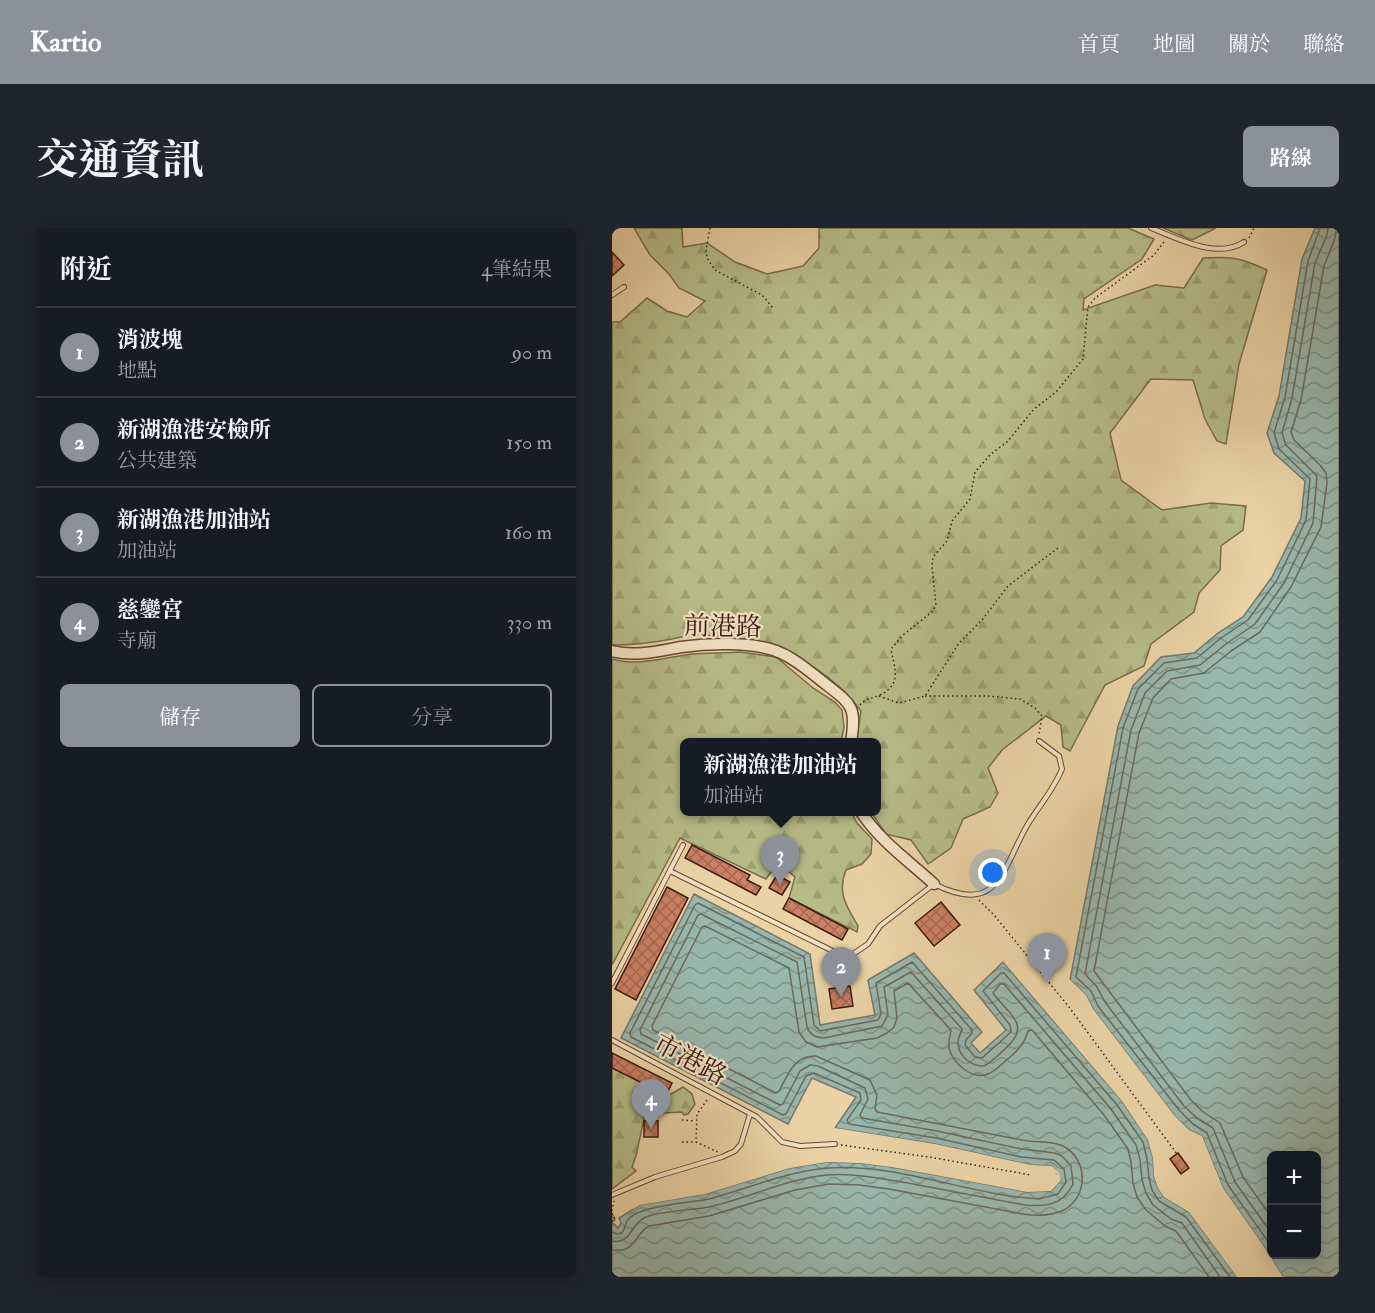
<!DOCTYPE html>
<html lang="zh-TW">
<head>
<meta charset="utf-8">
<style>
	:root { --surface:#171b24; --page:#20242c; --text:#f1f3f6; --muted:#9ea1a6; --line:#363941; --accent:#8c9099 }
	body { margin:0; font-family:"IM FELL Double Pica","Noto Serif TC",serif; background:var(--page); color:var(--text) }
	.controls { position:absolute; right:18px; bottom:18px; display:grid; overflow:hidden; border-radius:9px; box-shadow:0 3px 15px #0003 }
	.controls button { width:54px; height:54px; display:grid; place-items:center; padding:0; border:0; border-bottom:2px solid var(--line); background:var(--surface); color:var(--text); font:30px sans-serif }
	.you { position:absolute; left:381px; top:645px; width:21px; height:21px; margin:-15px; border:4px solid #fff; border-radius:50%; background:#1a73e8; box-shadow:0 0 0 9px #1a73e833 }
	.badge { display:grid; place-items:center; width:39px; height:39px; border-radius:50%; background:var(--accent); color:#fff; font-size:20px; font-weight:700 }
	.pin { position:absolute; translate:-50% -50px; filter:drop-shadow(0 2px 3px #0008) }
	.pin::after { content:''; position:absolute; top:32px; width:21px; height:18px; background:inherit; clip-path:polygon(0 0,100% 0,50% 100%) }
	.popup { position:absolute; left:68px; top:510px; width:201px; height:78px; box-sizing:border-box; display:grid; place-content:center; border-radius:9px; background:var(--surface); filter:drop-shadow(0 2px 4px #0005); font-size:20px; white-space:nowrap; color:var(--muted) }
	.popup b { font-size:22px; color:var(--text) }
	.popup::after { content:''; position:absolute; left:50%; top:100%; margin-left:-12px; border:12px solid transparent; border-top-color:var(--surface) }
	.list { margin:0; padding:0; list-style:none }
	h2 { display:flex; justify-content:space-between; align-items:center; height:78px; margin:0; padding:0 24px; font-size:26px }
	h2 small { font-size:20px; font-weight:400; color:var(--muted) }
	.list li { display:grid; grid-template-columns:39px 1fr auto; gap:18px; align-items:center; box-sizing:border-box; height:90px; padding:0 24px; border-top:2px solid var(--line) }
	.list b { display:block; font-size:22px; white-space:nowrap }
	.list p { margin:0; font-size:20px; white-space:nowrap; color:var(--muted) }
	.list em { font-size:20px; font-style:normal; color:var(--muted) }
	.actions { display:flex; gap:12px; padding:18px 24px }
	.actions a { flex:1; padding:14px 0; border:2px solid var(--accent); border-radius:9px; text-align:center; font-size:21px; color:var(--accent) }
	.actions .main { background:var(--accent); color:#fff }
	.map { position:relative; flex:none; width:727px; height:1049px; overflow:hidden; border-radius:9px }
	header { display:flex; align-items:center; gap:36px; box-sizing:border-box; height:84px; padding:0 30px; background:var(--accent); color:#fff }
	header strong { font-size:28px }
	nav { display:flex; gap:33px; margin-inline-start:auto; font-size:21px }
	.intro { display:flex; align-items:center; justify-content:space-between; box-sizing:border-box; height:144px; padding:0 36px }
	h1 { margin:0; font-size:42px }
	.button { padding:15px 27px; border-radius:9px; background:var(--accent); color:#fff; font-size:21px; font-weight:700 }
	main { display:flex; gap:36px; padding:0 36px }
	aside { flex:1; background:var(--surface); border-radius:9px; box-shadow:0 3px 15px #0003 }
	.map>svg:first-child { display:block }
	.forest { fill:url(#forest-firs); stroke:#786c4b; stroke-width:1.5 }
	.water { fill:url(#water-waves); stroke:#73796e; stroke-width:1.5; fill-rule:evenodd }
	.pier { fill:#ebd3a5 }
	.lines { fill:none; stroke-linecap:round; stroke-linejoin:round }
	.shore { stroke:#6a695e; stroke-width:1.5 }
	.building { fill:url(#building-cross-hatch); stroke:#3b1b0f; stroke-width:1.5 }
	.service-casing { stroke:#674934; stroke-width:6 }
	.tertiary-casing { stroke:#674934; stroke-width:13 }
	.path { stroke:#3b1b0f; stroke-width:1.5; stroke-dasharray:1.5 3; stroke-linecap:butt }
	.service { stroke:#f2e2c4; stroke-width:4 }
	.tertiary { stroke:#f2e2c4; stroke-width:10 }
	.labels { text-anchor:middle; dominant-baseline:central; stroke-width:4.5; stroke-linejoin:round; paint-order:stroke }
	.street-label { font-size:26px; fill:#3b1b0f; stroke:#f2e2c4 }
</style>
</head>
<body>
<header>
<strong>Kartio</strong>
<nav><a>首頁</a><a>地圖</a><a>關於</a><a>聯絡</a></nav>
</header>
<div class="intro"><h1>交通資訊</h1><a class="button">路線</a></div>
<main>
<aside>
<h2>附近<small>4筆結果</small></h2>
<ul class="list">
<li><span class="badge">1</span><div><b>消波塊</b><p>地點</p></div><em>90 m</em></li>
<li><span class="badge">2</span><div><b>新湖漁港安檢所</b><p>公共建築</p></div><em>150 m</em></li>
<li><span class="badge">3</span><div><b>新湖漁港加油站</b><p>加油站</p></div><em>160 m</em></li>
<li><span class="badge">4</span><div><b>慈鑾宮</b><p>寺廟</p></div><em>330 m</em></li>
</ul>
<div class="actions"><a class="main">儲存</a><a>分享</a></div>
</aside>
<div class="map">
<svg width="727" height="1049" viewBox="0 0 727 1049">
	<defs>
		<pattern id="forest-firs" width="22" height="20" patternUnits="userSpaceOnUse" patternTransform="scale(1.5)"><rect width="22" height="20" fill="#b6bc87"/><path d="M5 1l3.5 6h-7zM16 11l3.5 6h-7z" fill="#9da173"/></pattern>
		<pattern id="water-waves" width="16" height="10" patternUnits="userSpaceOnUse" patternTransform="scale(1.5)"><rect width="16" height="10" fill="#99b7ad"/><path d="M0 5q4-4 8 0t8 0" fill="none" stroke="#7e948b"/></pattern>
		<pattern id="building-cross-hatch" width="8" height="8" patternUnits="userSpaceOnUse" patternTransform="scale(1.5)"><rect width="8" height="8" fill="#cc8064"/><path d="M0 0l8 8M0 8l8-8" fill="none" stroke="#a76851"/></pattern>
	</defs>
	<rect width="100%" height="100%" fill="#ebd3a5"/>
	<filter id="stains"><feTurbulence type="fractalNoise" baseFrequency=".00333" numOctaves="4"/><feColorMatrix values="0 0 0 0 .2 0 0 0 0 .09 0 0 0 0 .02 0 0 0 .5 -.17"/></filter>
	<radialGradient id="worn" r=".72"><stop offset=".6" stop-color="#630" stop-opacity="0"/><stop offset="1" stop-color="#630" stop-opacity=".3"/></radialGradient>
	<!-- forest -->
	<g class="forest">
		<path d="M22 0H70L71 19 95 15 123 34 155 46 191 38 207 20V0H516L542 11 530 31 472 71 471 82 543 57 572 60 591 30C619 28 629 30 655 42L627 136 614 216 605 213 593 191 581 152 539 151 498 205 509 252 550 282 599 275 634 278 631 302 609 318 608 342 587 365 582 384 539 416 532 438 493 457 458 523 451 519 449 497 434 488 390 522 376 540 386 565 378 579 351 591 339 620 316 636 299 612 274 606 259 584H264V514H244L249 483C210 431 146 406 83 407 75 407 67 410 60 411 40 415 20 417 0 417V94H8L35 70 55 83 75 89 93 73 67 60 57 46 38 27Z"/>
		<path d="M551 0H604L580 12Z"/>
		<path d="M128 424 164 429 201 460 223 474 230 482 232 499 229 514H72V584H239L245 595 260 611 259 626 250 636 234 642C225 664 234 678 246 698L245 704 177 670 183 649 166 634 154 651 68 610 0 737V431C25 439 55 429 80 426 96 425 112 425 128 424Z"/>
		<path d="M0 840 56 868 71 859 80 866 83 876 76 886 72 887 70 884 33 886 24 928 20 939 24 943 0 961Z"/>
	</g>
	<!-- water -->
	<g class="water">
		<path d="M703 0H727V1049H671L655 1023 611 960 590 908 577 902 562 887 481 781 474 767 458 752 506 498 521 458 549 429 582 425 606 405 631 389 660 349 689 290 693 253 662 225 655 205 667 168 690 31ZM660 928H704V1026H660Z"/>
		<path d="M82 666 198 726 208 797 263 787 256 752 302 725 370 804 359 815 368 825 394 802 362 762 391 734 510 873 536 912 541 930 542 948 546 960 552 969 577 984 625 1049H0V985L3 992 0 994 6 1000 9 995 7 990 28 977 93 966 178 940 215 934 248 935 280 939 415 964 439 963 449 952 440 938 419 937 323 916 223 900 244 869 200 850 176 896 9 810Z"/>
	</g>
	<!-- pier -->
	<g class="pier">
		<path d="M390 732H393L414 755 512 871 539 911 544 929 545 948 549 958 554 967 579 982 590 994 628 1049H625L577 984 552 969 546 960 542 948 541 930 536 912 510 873Z"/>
		<path d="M455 749 474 767 481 781 562 887 577 902 590 908 611 960 655 1023 671 1049H667L608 962 587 910 575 904 560 888 479 783 471 769 455 754Z"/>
		<path d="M223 900 323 916 419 937 440 938 447 945 449 952 439 963 415 964 280 939 248 935 215 934 178 940 93 966 28 977 21 981 20 978 28 974 92 963 177 938 215 931 248 932 281 936 416 961 438 960 445 952V946L439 941 407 938 322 919 221 902Z"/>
	</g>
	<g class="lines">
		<!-- shore -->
		<g class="shore">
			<path d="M660 990 631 949 608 895 590 883 579 872 482 743 527 505 541 470 559 451 592 445 619 423 648 404 679 359 709 299 715 255 714 245 708 237 682 212 679 204 689 172 712 38 723 10 725 0"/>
			<path d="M0 1004 5 1006 10 1005C13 1001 13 997 15 993 24 977 80 975 97 971 135 961 176 943 216 940 287 935 356 967 427 971L446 966 454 954 452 941 442 932 409 929 324 910 237 896 235 892 249 872 248 865 202 845 194 848 174 886 171 887 19 809 18 805 83 677 86 675 192 729 202 797 208 803 266 792 269 786 264 755 300 734 360 802V805L354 812 353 817 363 829 370 830 399 804 398 797 371 763 389 745H392L505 877 531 914 535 931 537 950 540 962 547 973 574 989 618 1049"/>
			<path d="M660 1006 623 954 601 900 585 890 572 878 493 774 485 759 473 746 519 502 533 465 555 443 588 437 614 416 643 396 672 355 701 295 705 248 674 217 670 205 680 170 703 35 715 7 716 0"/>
			<path d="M0 1013C20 1017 18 995 34 989 53 982 76 983 97 979 136 970 175 951 215 947 243 945 273 951 301 956 338 963 375 970 413 977 434 979 451 977 461 956L459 938 450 928 443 925 410 921 325 903 250 890 248 887 256 871 253 860 206 838 198 837 188 843 171 876 168 877 29 806 28 802 86 687 89 686 185 734 195 799C198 807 204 810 212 810L270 798 276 787 272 759 299 744 350 801C349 806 345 811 346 816 347 829 361 839 372 838 381 833 388 826 395 819 420 796 395 785 381 765L388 756H392L499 881 524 917 528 932 530 952 534 965 541 977 559 991 570 995 608 1049"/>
			<path d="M660 1019 616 957 595 905 581 896 567 882 486 778 479 763 464 749 511 500 526 461 552 435 585 430 609 410 636 392 665 352 694 292 698 251 667 221 662 205 673 169 696 33 708 0"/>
			<path d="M0 1022C25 1025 21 1007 37 998L97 988 183 962 217 956 247 957 277 961 411 986C424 988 439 988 452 982 477 968 476 931 451 918 439 912 423 915 410 912 361 903 313 893 265 884L263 881 265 867 258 852 204 828C182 827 176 847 167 863L164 865 41 802 40 798 90 699 93 698 177 740 187 804 194 814 205 819 265 810 275 805 282 799 285 790 282 763 296 755 339 802C338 808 336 814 337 820 341 836 360 852 376 846 384 843 391 835 398 829 407 821 413 815 416 803L420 802 492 887 516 921 519 934 521 955 525 969 534 982 553 998 564 1003 597 1049"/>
		</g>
	</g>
	<!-- building -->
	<g class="building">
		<path d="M0 24 12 37 0 48Z"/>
		<path d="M80 617 138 647 135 652 149 659 144 667 73 630Z"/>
		<path d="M165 647 178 654 170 667 157 660Z"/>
		<path d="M55 659 76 670 24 772 3 761Z"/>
		<path d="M177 670 236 701 230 712 171 681Z"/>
		<path d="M329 674 348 697 322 718 303 695Z"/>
		<path d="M238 758 241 778 220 781 217 761Z"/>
		<path d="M0 825 60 855 54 867 0 840Z"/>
		<rect x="32" y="893" width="14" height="16"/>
		<path d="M566 925 577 940 569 946 558 931Z"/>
	</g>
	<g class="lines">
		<!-- service casing -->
		<g class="service-casing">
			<g id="service">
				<path d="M539 0C565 10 605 32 632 14"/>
				<path d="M0 67 12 59"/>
				<path d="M58 643 231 728H238L256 716 268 698 322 656C388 689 390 640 416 596 427 578 442 561 450 541L447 528 427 513"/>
				<path d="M0 755 71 617"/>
				<path d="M0 812 145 889 170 914 188 918 223 916"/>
				<path d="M0 967 43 949 110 929 123 923 129 916 138 886"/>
			</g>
		</g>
		<!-- tertiary casing -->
		<g class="tertiary-casing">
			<g id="tertiary">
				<path d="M0 423C23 429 46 423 69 419 96 415 143 413 169 425 185 432 198 444 211 454 239 476 245 477 239 514"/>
				<path d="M249 584C268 613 297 633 322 656"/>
			</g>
		</g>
		<!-- path -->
		<g class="path">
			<path d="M98 0 94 22 95 30 103 42 150 67 161 80"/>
			<path d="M637 10 642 0"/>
			<path d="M267 468 287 475 313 468 347 415 370 392 396 358 446 320"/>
			<path d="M313 468H376L408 471 423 480 430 488 427 506"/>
			<path d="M248 477C255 469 260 471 268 467 291 456 282 439 279 421L291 407 321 383 324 377 320 338 321 329 335 313 340 293 358 271 363 244 378 227 396 213 422 181 444 164 471 131 476 79 483 70 542 27 552 14"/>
			<path d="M367 672 382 687 457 779 565 926"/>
			<path d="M95 872 85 886 84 914 106 924"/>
			<path d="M70 892 83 893"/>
			<path d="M70 914H83"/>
			<path d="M229 917 317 929 419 947"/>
			<path d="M0 983 2 973"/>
			<path d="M0 985 3 991 0 993"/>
		</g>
		<!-- service -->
		<use href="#service" class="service"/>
		<!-- tertiary -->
		<use href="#tertiary" class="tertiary"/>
	</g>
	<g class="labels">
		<!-- street labels -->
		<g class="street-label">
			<text transform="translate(111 399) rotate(1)">前港路</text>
			<text transform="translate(78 832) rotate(28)">市港路</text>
		</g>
	</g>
	<rect width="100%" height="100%" filter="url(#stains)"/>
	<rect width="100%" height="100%" fill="url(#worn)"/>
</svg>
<div class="controls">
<button>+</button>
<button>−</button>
</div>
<div class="you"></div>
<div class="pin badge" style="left:435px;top:755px">1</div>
<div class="pin badge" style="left:229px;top:769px">2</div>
<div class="pin badge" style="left:168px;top:657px">3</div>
<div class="popup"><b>新湖漁港加油站</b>加油站</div>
<div class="pin badge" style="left:39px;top:901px">4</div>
</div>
</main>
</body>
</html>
